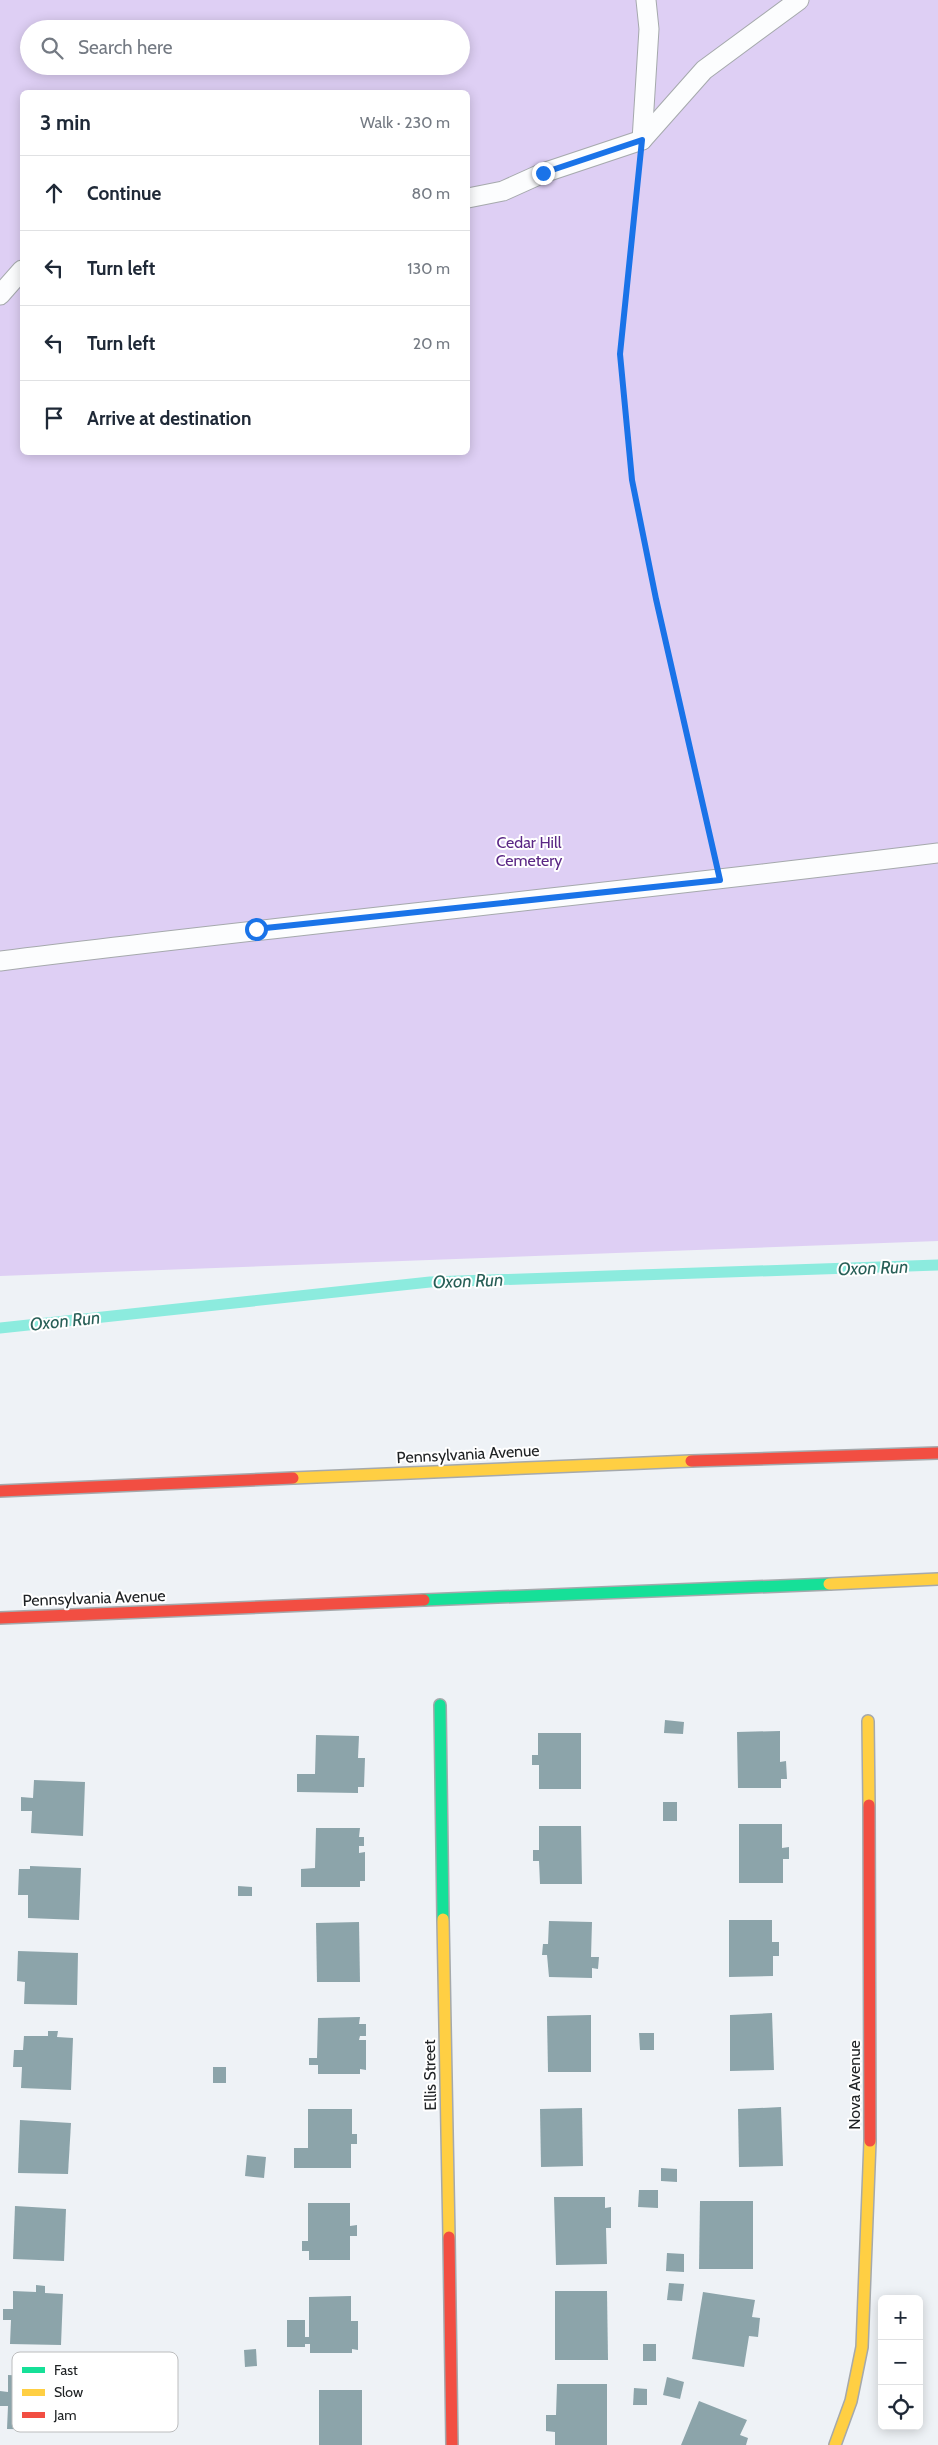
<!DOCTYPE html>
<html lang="en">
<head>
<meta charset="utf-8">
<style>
	:root { --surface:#fff; --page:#f6f6f7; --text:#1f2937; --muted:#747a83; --line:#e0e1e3 }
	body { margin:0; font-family:Cabin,sans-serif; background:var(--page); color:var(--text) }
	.controls { position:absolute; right:15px; bottom:15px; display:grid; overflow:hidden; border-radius:8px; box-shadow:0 2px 12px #0003 }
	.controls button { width:45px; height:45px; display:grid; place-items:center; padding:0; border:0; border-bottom:1px solid var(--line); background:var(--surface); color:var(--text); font:25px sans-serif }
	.stop { position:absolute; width:15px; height:15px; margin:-11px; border:4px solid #1a73e8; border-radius:50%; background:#fff }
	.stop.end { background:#1a73e8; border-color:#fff; box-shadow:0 1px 5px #0008 }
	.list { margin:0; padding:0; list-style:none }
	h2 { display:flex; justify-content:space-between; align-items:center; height:65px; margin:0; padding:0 20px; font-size:21px }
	h2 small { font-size:16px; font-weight:400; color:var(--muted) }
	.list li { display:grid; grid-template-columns:32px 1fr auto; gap:15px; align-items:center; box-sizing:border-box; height:75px; padding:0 20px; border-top:1px solid var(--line) }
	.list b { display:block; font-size:19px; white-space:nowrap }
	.list em { font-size:16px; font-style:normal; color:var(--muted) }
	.icon { flex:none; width:28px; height:28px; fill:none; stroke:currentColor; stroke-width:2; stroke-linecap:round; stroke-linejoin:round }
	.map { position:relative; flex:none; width:938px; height:2445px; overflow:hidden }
	.search { position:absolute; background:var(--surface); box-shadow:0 2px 12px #0003; left:20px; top:20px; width:450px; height:55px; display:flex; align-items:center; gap:12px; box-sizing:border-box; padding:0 18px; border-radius:28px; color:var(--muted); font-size:19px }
	.panel { position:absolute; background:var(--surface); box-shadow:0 2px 12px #0003; left:20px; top:90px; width:450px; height:365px; border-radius:8px }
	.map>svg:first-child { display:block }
	.green { fill:#decff4; fill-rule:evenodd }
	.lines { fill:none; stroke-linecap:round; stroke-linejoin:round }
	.stream { stroke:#8cebde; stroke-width:11 }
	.building { fill:#8ca4aa }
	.lane-casing { stroke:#a5a9ac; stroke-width:21 }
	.fast-casing { stroke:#a5a9ac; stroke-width:14 }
	.slow-casing { stroke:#a5a9ac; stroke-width:14 }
	.jam-casing { stroke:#a5a9ac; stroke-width:14 }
	.path { stroke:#d3d4d6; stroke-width:3; stroke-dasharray:1 4; stroke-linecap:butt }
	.lane { stroke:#fcfdfe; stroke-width:19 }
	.fast { stroke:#16e098; stroke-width:11 }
	.slow { stroke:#ffcf43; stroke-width:11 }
	.jam { stroke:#f24e42; stroke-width:11 }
	.route { stroke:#1a73e8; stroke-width:6 }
	.labels { text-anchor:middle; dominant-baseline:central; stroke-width:4; stroke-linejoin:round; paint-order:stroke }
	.park-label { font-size:16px; fill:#5a2785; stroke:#fff }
	.street-label { font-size:16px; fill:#202325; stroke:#fff }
	.water-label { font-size:18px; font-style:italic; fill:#285f57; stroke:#fff }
	.key { fill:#fff; stroke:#bcbdbe; stroke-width:1 }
	.key-label { font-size:14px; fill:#202325 }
</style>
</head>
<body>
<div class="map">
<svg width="938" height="2445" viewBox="0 0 938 2445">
	<rect width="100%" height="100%" fill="#eef2f6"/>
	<!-- green -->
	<path class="green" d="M0 0H938V1241L0 1276ZM29 29H461V66H29ZM22 92H468V452H22Z"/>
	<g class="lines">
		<!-- stream -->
		<path class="stream" d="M0 1328 430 1282 938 1265"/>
	</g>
	<!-- building -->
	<g class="building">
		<path d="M665 1720 684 1722 683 1734 664 1733Z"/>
		<path d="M780 1731V1762L786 1761 787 1779H781V1788H738L737 1732Z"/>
		<path d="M538 1733H581V1789H539V1765H532V1755H538Z"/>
		<path d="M316 1735 359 1736 358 1758H365L364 1787H358V1793L297 1792V1774H315Z"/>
		<path d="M34 1780 85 1782 83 1836 31 1833 32 1811H21V1797L33 1798Z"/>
		<rect x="663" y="1802" width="14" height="19"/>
		<path d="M739 1824H782V1848L789 1847V1859H783V1883H739Z"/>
		<path d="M539 1826H581L582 1884H540L539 1861H533V1850H539Z"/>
		<path d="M316 1828H360L359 1837H364V1846H359V1853L365 1852V1881H360V1887H301V1869L315 1868Z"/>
		<path d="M30 1866 81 1868 79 1920 28 1918V1895H18L19 1869H30Z"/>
		<path d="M238 1886 252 1887V1896H238Z"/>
		<path d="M729 1920H772V1942H779V1956H773V1976L729 1977Z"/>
		<path d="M549 1921 592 1922 591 1957H599L598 1969 592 1968V1978L549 1977 547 1955H542L543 1944H548Z"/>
		<path d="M359 1922 360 1982H317L316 1923Z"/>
		<path d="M18 1951 78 1953 77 2005 24 2004 25 1982 17 1981Z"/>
		<path d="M772 2013 774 2070 730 2071V2015Z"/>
		<path d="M591 2015V2072H548L547 2016Z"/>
		<path d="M360 2017 359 2024H366V2036H360L359 2040H366V2070L360 2069V2074H318V2065H309V2058H317L318 2018Z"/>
		<path d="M48 2031H58L57 2037 73 2038 71 2090 21 2088 22 2067H13L14 2050H23L24 2036H48Z"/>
		<path d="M639 2033H654V2050H640Z"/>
		<rect x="213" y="2067" width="13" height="16"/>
		<path d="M781 2107 783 2166 739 2167 738 2109Z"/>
		<path d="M582 2108 583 2166 541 2167 540 2109Z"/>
		<path d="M308 2109H352V2134H357V2144H351V2168H294V2148H308Z"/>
		<path d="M20 2120 71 2123 68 2174 18 2173Z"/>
		<path d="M247 2155 266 2157 264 2178 245 2176Z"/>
		<path d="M661 2168 677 2169V2182L661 2181Z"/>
		<path d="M639 2190H658V2208L638 2207Z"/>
		<path d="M554 2197H605V2208L611 2207V2228H606L607 2264 556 2265Z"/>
		<path d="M700 2201H753V2269H699Z"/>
		<path d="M308 2203H350V2226L357 2225V2236H350V2260H309V2251H302V2241H308Z"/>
		<path d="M15 2206 66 2209 64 2261 13 2259Z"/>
		<path d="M667 2253 684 2254V2272L666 2271Z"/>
		<path d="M669 2283 684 2284 682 2301 667 2300Z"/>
		<path d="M36 2285 45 2286V2293L63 2294 61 2345 10 2344 11 2320H3V2309H13V2291L36 2292Z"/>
		<path d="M555 2291H607L608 2360H555Z"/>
		<path d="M703 2292 755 2300 752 2317 760 2318 758 2337 749 2336 744 2367 692 2359Z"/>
		<path d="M351 2296V2321H358V2350L352 2349V2353H310V2344H305V2347H287V2320H305V2337H309V2297Z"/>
		<rect x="643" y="2344" width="13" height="17"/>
		<path d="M256 2349 257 2366 245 2367 244 2350Z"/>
		<path d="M8 2375 59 2377 57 2430 7 2429 8 2406H0V2391L8 2392Z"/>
		<path d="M667 2377 684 2382 680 2399 663 2395Z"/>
		<path d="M557 2384H607V2445H555V2432L546 2431V2415H556Z"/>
		<path d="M634 2388 647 2389V2405H633Z"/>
		<rect x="319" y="2390" width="43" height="55"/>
		<path d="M699 2401 747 2420 740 2435 748 2438 746 2445H681Z"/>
	</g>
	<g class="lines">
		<!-- lane casing -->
		<g class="lane-casing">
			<g id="lane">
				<path d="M642 140 649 29 646 0"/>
				<path d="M468 198 503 191 543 173 642 140 704 70 799 0"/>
				<path d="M0 295 22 270"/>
				<path d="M0 961C312 922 626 892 938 853"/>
			</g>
		</g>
		<!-- fast casing -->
		<g class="fast-casing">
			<g id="fast">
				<path d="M424 1600 829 1584"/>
				<path d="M440 1705 443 1919"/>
			</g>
		</g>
		<!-- slow casing -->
		<g class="slow-casing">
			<g id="slow">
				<path d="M293 1478 691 1461"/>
				<path d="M829 1584 938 1579"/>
				<path d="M868 1721 869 1805"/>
				<path d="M443 1919 449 2237"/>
				<path d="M835 2445 851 2401 862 2347 870 2141"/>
			</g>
		</g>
		<!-- jam casing -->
		<g class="jam-casing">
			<g id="jam">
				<path d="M691 1461 938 1453"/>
				<path d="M0 1491 293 1478"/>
				<path d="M0 1618 424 1600"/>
				<path d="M869 1805 870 2141"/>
				<path d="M449 2237 452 2445"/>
			</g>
		</g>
		<!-- path -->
		<path class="path" d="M639 172 620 354 632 480 656 599 713 850"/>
		<!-- lane -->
		<use href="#lane" class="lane"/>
		<!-- fast -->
		<use href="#fast" class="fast"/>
		<!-- slow -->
		<use href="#slow" class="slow"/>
		<!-- jam -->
		<use href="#jam" class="jam"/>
	</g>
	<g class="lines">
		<!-- route -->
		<path class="route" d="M256 929 720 880 656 599 632 480 620 354 642 140 543 173"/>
	</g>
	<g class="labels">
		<!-- park labels -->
		<g class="park-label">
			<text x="529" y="842">Cedar Hill<tspan x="529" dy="18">Cemetery</tspan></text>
		</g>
		<!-- street labels -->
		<g class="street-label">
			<text transform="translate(468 1454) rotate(-3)">Pennsylvania Avenue</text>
			<text transform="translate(94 1598) rotate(-2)">Pennsylvania Avenue</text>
			<text transform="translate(430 2075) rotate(-91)">Ellis Street</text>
			<text transform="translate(854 2085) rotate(-90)">Nova Avenue</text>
		</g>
		<!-- water labels -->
		<g class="water-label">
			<text transform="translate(873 1268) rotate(-2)">Oxon Run</text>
			<text transform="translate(468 1281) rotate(-2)">Oxon Run</text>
			<text transform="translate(65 1321) rotate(-6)">Oxon Run</text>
		</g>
	</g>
	<!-- legend -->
	<rect x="12" y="2352" width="166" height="80" rx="8" class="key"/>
	<rect x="22" y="2367" width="23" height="6" fill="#16e098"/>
	<rect x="22" y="2389" width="23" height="7" fill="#ffcf43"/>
	<rect x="22" y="2412" width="23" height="6" fill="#f24e42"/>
	<g class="key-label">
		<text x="54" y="2375">Fast</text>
		<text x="54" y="2397">Slow</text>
		<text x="54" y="2420">Jam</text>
	</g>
</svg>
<div class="controls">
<button>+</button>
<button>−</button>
<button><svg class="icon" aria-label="locate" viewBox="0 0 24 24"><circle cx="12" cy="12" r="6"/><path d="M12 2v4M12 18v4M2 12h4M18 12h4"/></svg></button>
</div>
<div class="stop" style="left:256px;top:929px"></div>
<div class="stop end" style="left:543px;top:173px"></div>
<div class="search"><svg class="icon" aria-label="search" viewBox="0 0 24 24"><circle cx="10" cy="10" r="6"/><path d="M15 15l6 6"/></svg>Search here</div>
<section class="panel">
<h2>3 min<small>Walk · 230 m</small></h2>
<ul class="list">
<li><svg class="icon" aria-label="ahead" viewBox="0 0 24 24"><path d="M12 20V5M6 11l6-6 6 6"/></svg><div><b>Continue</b></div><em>80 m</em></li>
<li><svg class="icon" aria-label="left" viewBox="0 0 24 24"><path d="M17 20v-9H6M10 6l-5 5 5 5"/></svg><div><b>Turn left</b></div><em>130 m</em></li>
<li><svg class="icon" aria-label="left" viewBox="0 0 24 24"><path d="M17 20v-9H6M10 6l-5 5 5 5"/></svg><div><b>Turn left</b></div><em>20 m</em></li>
<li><svg class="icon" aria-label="arrive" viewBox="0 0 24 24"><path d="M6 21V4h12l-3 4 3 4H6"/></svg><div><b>Arrive at destination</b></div></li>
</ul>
</section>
</div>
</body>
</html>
